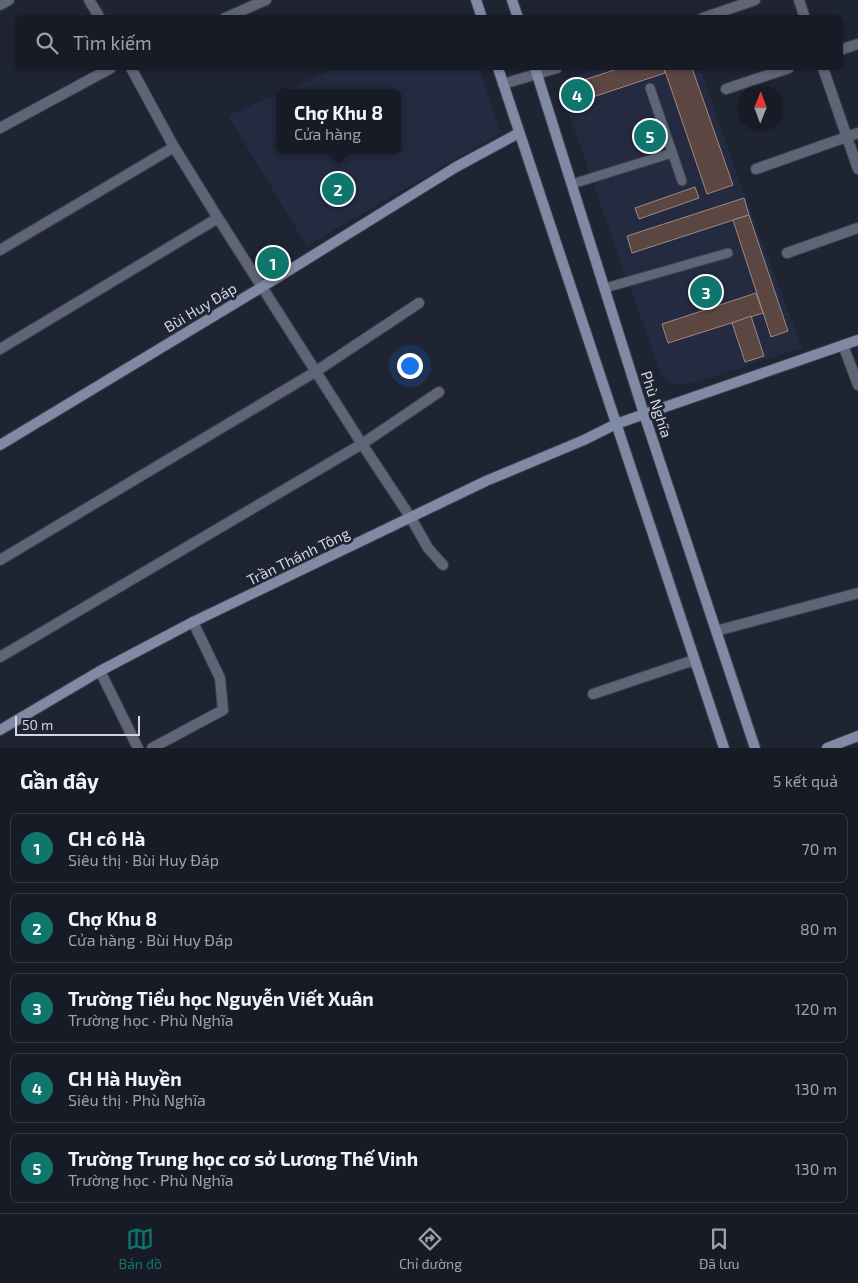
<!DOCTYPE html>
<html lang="vi">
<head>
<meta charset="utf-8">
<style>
	:root { --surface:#171b26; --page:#20242e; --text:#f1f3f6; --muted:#9ea1a7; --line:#363943; --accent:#0f766e }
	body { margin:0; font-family:"Exo 2",sans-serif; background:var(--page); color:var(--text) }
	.compass { position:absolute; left:738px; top:85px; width:45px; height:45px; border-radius:50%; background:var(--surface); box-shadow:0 1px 4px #0004; rotate:1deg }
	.scale { position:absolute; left:15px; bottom:12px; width:125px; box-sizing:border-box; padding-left:5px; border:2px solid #d2d6e0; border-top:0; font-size:14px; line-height:18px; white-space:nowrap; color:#d2d6e0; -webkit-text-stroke:4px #1f2433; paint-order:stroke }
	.you { position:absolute; left:409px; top:365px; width:18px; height:18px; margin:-12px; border:4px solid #fff; border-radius:50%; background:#1a73e8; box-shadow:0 0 0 8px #1a73e833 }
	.badge { display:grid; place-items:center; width:32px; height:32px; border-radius:50%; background:var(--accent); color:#fff; font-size:16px; font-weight:700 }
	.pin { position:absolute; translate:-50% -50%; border:2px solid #fff; box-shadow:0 1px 5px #0006 }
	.popup { position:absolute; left:276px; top:89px; width:125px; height:65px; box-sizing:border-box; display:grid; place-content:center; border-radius:8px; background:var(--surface); filter:drop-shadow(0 1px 4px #0005); font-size:16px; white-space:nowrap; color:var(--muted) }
	.popup b { font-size:19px; color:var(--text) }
	.popup::after { content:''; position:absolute; left:50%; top:100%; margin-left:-10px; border:10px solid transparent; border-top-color:var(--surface) }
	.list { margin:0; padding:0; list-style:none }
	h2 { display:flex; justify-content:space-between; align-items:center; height:65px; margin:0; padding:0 20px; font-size:21px }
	h2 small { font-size:16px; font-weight:400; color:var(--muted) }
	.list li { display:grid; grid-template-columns:32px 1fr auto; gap:15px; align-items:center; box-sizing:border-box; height:70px; margin:0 10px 10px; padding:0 10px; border:1px solid var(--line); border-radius:8px }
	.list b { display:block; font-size:19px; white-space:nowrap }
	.list p { margin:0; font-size:16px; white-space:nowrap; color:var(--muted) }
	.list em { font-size:16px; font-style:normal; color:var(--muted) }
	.icon { flex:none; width:28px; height:28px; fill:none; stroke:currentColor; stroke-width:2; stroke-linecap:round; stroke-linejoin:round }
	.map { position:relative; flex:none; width:858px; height:748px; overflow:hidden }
	.search { position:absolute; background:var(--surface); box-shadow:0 1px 4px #0004; left:15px; right:15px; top:15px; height:55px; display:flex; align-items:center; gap:12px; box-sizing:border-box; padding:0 18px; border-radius:8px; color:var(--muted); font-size:19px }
	.sheet { height:465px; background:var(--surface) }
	nav { display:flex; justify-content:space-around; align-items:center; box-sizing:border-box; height:70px; border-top:1px solid var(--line); background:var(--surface); font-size:14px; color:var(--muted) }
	nav a { display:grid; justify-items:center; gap:2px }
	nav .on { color:var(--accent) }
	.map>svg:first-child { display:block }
	.built { fill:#242b40 }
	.building { fill:#5b4642; stroke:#9f8883 }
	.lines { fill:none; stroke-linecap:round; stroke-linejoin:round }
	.lane-casing { stroke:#3c404f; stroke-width:11 }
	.street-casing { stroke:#3c404f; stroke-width:12 }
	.secondary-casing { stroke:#3c404f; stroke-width:12 }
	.lane { stroke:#5f6576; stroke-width:9 }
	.street { stroke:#5f6576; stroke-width:10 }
	.secondary { stroke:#808aa4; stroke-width:10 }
	.labels { text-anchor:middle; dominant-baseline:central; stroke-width:5; stroke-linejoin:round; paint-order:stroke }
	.street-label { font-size:15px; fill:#d2d6e0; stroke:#1f2433 }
</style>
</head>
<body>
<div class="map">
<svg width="858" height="748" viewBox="0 0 858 748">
	<rect width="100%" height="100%" fill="#1f2433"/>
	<!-- built -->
	<g class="built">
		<path d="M336 68H479L500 133 307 246 228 116 279 93V150H397V93H280Z"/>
		<path d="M599 68H700L743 191 802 348 694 383 673 384 663 379 611 235 558 82Z"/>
	</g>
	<!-- building -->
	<g class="building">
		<path d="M620 68H667H664L665 73 566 106 560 88Z"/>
		<path d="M664 68H692L733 185 707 194Z"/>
		<path d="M695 187 699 198 639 219 635 208Z"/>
		<path d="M744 198 749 215 632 253 627 236Z"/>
		<path d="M749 215 788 331 771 337 733 220Z"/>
		<path d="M756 293 763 313 668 343 662 324Z"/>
		<path d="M751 316 764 356 745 362 732 323Z"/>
	</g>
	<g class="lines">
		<!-- lane casing -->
		<g class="lane-casing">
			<g id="lane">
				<path d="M650 88 682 181"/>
				<path d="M572 184 672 153"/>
				<path d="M605 288 728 253"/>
			</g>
		</g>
		<!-- street casing -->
		<g class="street-casing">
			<g id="street">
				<path d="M89 0 100 18"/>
				<path d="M799 0 805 18"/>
				<path d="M0 5 9 0"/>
				<path d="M225 18 266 0"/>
				<path d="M703 18 755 0"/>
				<path d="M840 50 858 44"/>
				<path d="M131 68 174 147 218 218 362 444 411 518 428 548 443 565"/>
				<path d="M823 68 858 169"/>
				<path d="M503 84 557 68"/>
				<path d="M726 89 789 68"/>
				<path d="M0 128 111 68"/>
				<path d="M756 169 858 133"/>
				<path d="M0 250 174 147"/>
				<path d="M787 253 858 228"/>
				<path d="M843 345 858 385"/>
				<path d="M0 349 218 218"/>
				<path d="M0 560 315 372 419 303"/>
				<path d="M716 631 858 593"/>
				<path d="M0 657 362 444 439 392"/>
				<path d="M100 671 138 748"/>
				<path d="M593 694 688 662 695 663"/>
				<path d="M152 748 223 710 220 678 193 622"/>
			</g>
		</g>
		<!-- secondary casing -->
		<g class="secondary-casing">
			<g id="secondary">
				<path d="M476 0 482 18"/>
				<path d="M512 0 518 18"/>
				<path d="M498 68 724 748"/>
				<path d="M535 68 644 414 755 748"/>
				<path d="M0 445 262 287 456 167 519 133"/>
				<path d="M0 730 100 671 193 622 486 481 584 440 616 424 858 340"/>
				<path d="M827 748 858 736"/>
			</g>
		</g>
		<!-- lane -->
		<use href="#lane" class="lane"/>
		<!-- street -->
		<use href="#street" class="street"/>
		<!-- secondary -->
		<use href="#secondary" class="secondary"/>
	</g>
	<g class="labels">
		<!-- street labels -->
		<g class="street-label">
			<text transform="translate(200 307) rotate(-31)">Bùi Huy Đáp</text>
			<text transform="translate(657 404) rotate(72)">Phù Nghĩa</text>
			<text transform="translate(298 556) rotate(-26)">Trần Thánh Tông</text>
		</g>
	</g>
</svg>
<svg class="compass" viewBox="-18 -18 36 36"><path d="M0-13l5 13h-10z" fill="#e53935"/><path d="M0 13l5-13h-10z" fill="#9ea1a7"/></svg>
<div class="scale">50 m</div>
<div class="you"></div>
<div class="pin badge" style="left:273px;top:263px">1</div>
<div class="pin badge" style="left:338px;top:189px">2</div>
<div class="popup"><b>Chợ Khu 8</b>Cửa hàng</div>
<div class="pin badge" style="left:706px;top:292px">3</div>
<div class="pin badge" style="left:577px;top:95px">4</div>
<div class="pin badge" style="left:650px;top:136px">5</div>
<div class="search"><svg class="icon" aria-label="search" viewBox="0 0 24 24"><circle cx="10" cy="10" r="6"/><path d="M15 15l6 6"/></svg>Tìm kiếm</div>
</div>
<section class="sheet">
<h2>Gần đây<small>5 kết quả</small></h2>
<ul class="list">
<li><span class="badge">1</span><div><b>CH cô Hà</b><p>Siêu thị · Bùi Huy Đáp</p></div><em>70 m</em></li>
<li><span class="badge">2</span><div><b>Chợ Khu 8</b><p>Cửa hàng · Bùi Huy Đáp</p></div><em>80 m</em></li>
<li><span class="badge">3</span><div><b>Trường Tiểu học Nguyễn Viết Xuân</b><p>Trường học · Phù Nghĩa</p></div><em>120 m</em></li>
<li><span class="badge">4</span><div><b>CH Hà Huyền</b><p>Siêu thị · Phù Nghĩa</p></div><em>130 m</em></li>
<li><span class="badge">5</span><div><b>Trường Trung học cơ sở Lương Thế Vinh</b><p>Trường học · Phù Nghĩa</p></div><em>130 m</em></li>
</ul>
</section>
<nav>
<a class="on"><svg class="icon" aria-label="map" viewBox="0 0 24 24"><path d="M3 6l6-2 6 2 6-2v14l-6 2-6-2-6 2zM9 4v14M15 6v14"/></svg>Bản đồ</a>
<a><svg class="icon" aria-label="directions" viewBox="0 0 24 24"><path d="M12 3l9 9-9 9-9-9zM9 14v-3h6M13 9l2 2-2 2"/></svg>Chỉ đường</a>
<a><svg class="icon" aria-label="saved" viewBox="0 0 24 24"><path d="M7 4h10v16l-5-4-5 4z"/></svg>Đã lưu</a>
</nav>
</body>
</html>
